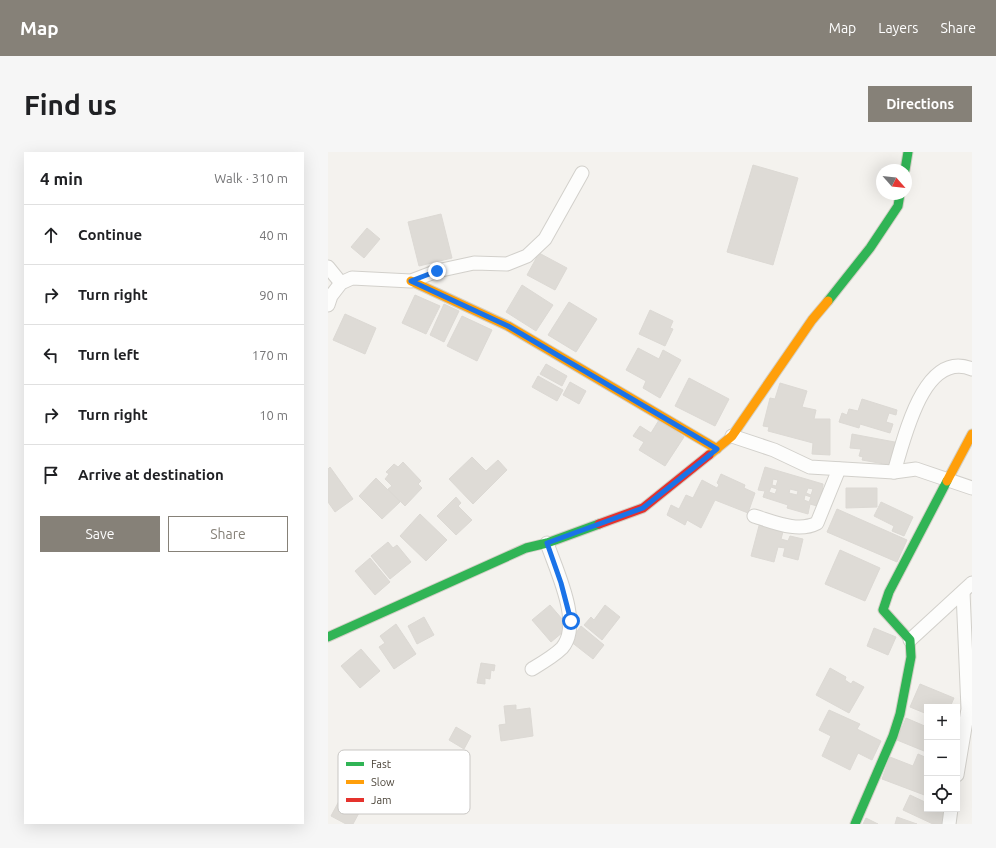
<!DOCTYPE html>
<html lang="en">
<head>
<meta charset="utf-8">
<style>
	:root { --surface:#fff; --page:#f6f6f6; --text:#202124; --muted:#757577; --line:#e0e0e0; --accent:#868178 }
	body { margin:0; font-family:Ubuntu,sans-serif; background:var(--page); color:var(--text) }
	.controls { position:absolute; right:12px; bottom:12px; display:grid; overflow:hidden; border-radius:0px; box-shadow:0 4px 16px #0002 }
	.controls button { width:36px; height:36px; display:grid; place-items:center; padding:0; border:0; border-bottom:1px solid var(--line); background:var(--surface); color:var(--text); font:20px sans-serif }
	.compass { position:absolute; left:548px; top:12px; width:36px; height:36px; border-radius:50%; background:var(--surface); box-shadow:0 4px 16px #0002; rotate:117deg }
	.stop { position:absolute; width:12px; height:12px; margin:-9px; border:3px solid #1a73e8; border-radius:50%; background:#fff }
	.stop.end { background:#1a73e8; border-color:#fff; box-shadow:0 1px 4px #0008 }
	.list { margin:0; padding:0; list-style:none }
	h2 { display:flex; justify-content:space-between; align-items:center; height:52px; margin:0; padding:0 16px; font-size:17px }
	h2 small { font-size:13px; font-weight:400; color:var(--muted) }
	.list li { display:grid; grid-template-columns:26px 1fr auto; gap:12px; align-items:center; box-sizing:border-box; height:60px; padding:0 16px; border-top:1px solid var(--line) }
	.list b { display:block; font-size:15px; white-space:nowrap }
	.list em { font-size:13px; font-style:normal; color:var(--muted) }
	.actions { display:flex; gap:8px; padding:12px 16px }
	.actions a { flex:1; padding:9px 0; border:1px solid var(--accent); border-radius:0px; text-align:center; font-size:14px; color:var(--accent) }
	.actions .main { background:var(--accent); color:#fff }
	.icon { flex:none; width:22px; height:22px; fill:none; stroke:currentColor; stroke-width:2; stroke-linecap:round; stroke-linejoin:round }
	.map { position:relative; flex:none; width:644px; height:672px; overflow:hidden; border-radius:0px }
	header { display:flex; align-items:center; gap:24px; box-sizing:border-box; height:56px; padding:0 20px; background:var(--accent); color:#fff }
	header strong { font-size:19px }
	nav { display:flex; gap:22px; margin-inline-start:auto; font-size:14px }
	.intro { display:flex; align-items:center; justify-content:space-between; box-sizing:border-box; height:96px; padding:0 24px }
	h1 { margin:0; font-size:28px }
	.button { padding:10px 18px; border-radius:0px; background:var(--accent); color:#fff; font-size:14px; font-weight:700 }
	main { display:flex; gap:24px; padding:0 24px }
	aside { flex:1; background:var(--surface); border-radius:0px; box-shadow:0 4px 16px #0002 }
	.map>svg:first-child { display:block }
	.building { fill:#dedbd6; stroke:#dcd9d4; fill-rule:evenodd }
	.lines { fill:none; stroke-linecap:round; stroke-linejoin:round }
	.street-casing { stroke:#d2d0cb; stroke-width:15 }
	.fast-casing { stroke:#d3cfc5; stroke-width:11 }
	.slow-casing { stroke:#d3cfc5; stroke-width:11 }
	.jam-casing { stroke:#d3cfc5; stroke-width:11 }
	.street { stroke:#fdfdfc; stroke-width:13 }
	.fast { stroke:#30b455; stroke-width:9 }
	.slow { stroke:#ff9f0a; stroke-width:9 }
	.jam { stroke:#e5322d; stroke-width:9 }
	.route { stroke:#1a73e8; stroke-width:5 }
	.key { fill:#fff; stroke:#c9c7c4; stroke-width:1 }
	.key-label { font-size:11px; fill:#4b4439 }
</style>
</head>
<body>
<header>
<strong>Map</strong>
<nav><a>Map</a><a>Layers</a><a>Share</a></nav>
</header>
<div class="intro"><h1>Find us</h1><a class="button">Directions</a></div>
<main>
<aside>
<h2>4 min<small>Walk · 310 m</small></h2>
<ul class="list">
<li><svg class="icon" aria-label="ahead" viewBox="0 0 24 24"><path d="M12 20V5M6 11l6-6 6 6"/></svg><div><b>Continue</b></div><em>40 m</em></li>
<li><svg class="icon" aria-label="right" viewBox="0 0 24 24"><path d="M7 20v-9h11M14 6l5 5-5 5"/></svg><div><b>Turn right</b></div><em>90 m</em></li>
<li><svg class="icon" aria-label="left" viewBox="0 0 24 24"><path d="M17 20v-9H6M10 6l-5 5 5 5"/></svg><div><b>Turn left</b></div><em>170 m</em></li>
<li><svg class="icon" aria-label="right" viewBox="0 0 24 24"><path d="M7 20v-9h11M14 6l5 5-5 5"/></svg><div><b>Turn right</b></div><em>10 m</em></li>
<li><svg class="icon" aria-label="arrive" viewBox="0 0 24 24"><path d="M6 21V4h12l-3 4 3 4H6"/></svg><div><b>Arrive at destination</b></div></li>
</ul>
<div class="actions"><a class="main">Save</a><a>Share</a></div>
</aside>
<div class="map">
<svg width="644" height="672" viewBox="0 0 644 672">
	<rect width="100%" height="100%" fill="#f4f2ee"/>
	<!-- building -->
	<g class="building">
		<path d="M425 13 470 26 445 113 399 100Z"/>
		<path d="M113 62 124 106 91 114 80 70Z"/>
		<path d="M39 76 52 87 36 106 23 95Z"/>
		<path d="M211 101 239 116 227 138 199 123Z"/>
		<path d="M194 133 225 153 208 179 178 160Z"/>
		<path d="M87 143 112 154 98 182 74 171Z"/>
		<path d="M241 150 269 167 248 200 220 183Z"/>
		<path d="M116 152 131 159 116 190 102 183Z"/>
		<path d="M322 158 345 169 342 176 345 177 337 194 311 182Z"/>
		<path d="M17 162 48 176 37 202 5 188Z"/>
		<path d="M134 164 164 178 149 209 119 194Z"/>
		<path d="M310 196 331 207 335 198 353 208 332 246 315 236 318 229 298 218Z"/>
		<path d="M218 212 239 224 234 234 212 222Z"/>
		<path d="M210 224 235 238 229 249 204 235Z"/>
		<path d="M361 226 401 247 387 274 347 254Z"/>
		<path d="M242 230 258 239 251 252 235 243Z"/>
		<path d="M452 231 479 239 474 255 488 258 486 267H502V303L484 302 485 291 440 279 441 275 435 274 442 246 447 247Z"/>
		<path d="M534 247 569 258 568 263 561 261 558 270 565 272 562 281 532 272 531 276 511 270 514 261 519 263 521 257 530 259Z"/>
		<path d="M331 268 356 285 337 314 311 298 316 290 305 284 312 274 323 281Z"/>
		<path d="M524 282 572 291 570 302 565 301 562 313 534 308 535 305 531 304 533 297 522 296Z"/>
		<path d="M144 305 158 319 170 308 179 318 145 352 121 327Z"/>
		<path d="M75 310 93 329 90 332 94 336 77 354 60 337 64 334 57 327 61 322 58 320 66 312 70 315Z"/>
		<path d="M2 315 25 347 7 360 0 350V317Z"/>
		<path d="M437 315 495 332 494 346 492 345 489 354 482 352 480 362 459 356 460 353 435 345 437 339 430 338ZM445 327 450 328 448 334 444 333ZM443 335 449 337 447 342 441 340ZM480 336 485 337 483 343 478 341ZM462 337 470 339 469 343 461 341ZM477 343 483 345 481 350 476 348Z"/>
		<path d="M393 322 417 333 416 336 427 341 420 361 387 348 373 376 359 368 357 373 339 363 343 353 351 357 358 343 365 346 374 328 389 336 391 333 389 331Z"/>
		<path d="M48 326 72 350 54 367 31 344Z"/>
		<path d="M518 336H549V355L518 356Z"/>
		<path d="M128 345 133 351 130 354 144 368 128 383 109 364Z"/>
		<path d="M553 350 585 365 576 384 564 379 566 374 546 364Z"/>
		<path d="M509 357 579 388 569 410 499 380Z"/>
		<path d="M92 362 119 388 98 409 72 384Z"/>
		<path d="M432 370 456 376 453 387 460 389 462 384 475 387 470 408 455 404 457 396 450 395 446 410 423 404Z"/>
		<path d="M60 390 65 396 69 393 83 410 62 427 43 404Z"/>
		<path d="M512 398 552 416 537 449 497 432Z"/>
		<path d="M42 406 62 430 47 443 27 419Z"/>
		<path d="M222 453 241 475 223 490 204 468Z"/>
		<path d="M277 453 292 465 274 488 256 473 263 465 266 468Z"/>
		<path d="M96 465 106 483 89 492 80 474Z"/>
		<path d="M68 472 88 502 66 517 51 495 57 491 52 484Z"/>
		<path d="M253 474 276 493 265 507 242 489Z"/>
		<path d="M546 476 568 485 560 503 539 494Z"/>
		<path d="M33 497 52 519 32 536 13 514Z"/>
		<path d="M153 511 167 513 166 519 163 518 162 527 157 526V532L149 531Z"/>
		<path d="M502 516 518 525 517 528 523 532 525 529 536 535 521 561 488 543Z"/>
		<path d="M592 532 626 546 622 555H599V562L582 555Z"/>
		<path d="M188 553V558L202 556 205 584 173 589 171 573 178 572 176 554Z"/>
		<path d="M501 558 532 572 529 577 553 589 544 608 530 601 522 618 494 604 503 584 491 578Z"/>
		<path d="M578 566 599 575V593L596 599 569 588Z"/>
		<path d="M128 575 143 584 136 597 121 588Z"/>
		<path d="M590 602 599 606V644L554 627 562 605 585 614Z"/>
		<path d="M19 634 39 646 25 672H18L3 664Z"/>
		<path d="M582 643 599 651V657H612L619 660 613 672H605L575 658Z"/>
		<path d="M569 665 589 672H567Z"/>
		<path d="M538 666 550 672H535Z"/>
	</g>
	<g class="lines">
		<!-- street casing -->
		<g class="street-casing">
			<g id="street">
				<path d="M0 115 13 131"/>
				<path d="M0 153 3 144 13 131 24 126 83 129 109 119 146 111 179 112 199 104 217 87 254 21"/>
				<path d="M404 284 446 298 482 315 566 320 588 317 644 336"/>
				<path d="M566 320C576 288 595 197 644 217"/>
				<path d="M426 364C446 370 470 381 489 371L511 317"/>
				<path d="M582 488 644 431"/>
				<path d="M204 517C214 511 226 504 234 496 255 472 228 418 219 391"/>
				<path d="M629 623 640 557 635 440"/>
				<path d="M621 672 623 657"/>
			</g>
		</g>
		<!-- fast casing -->
		<g class="fast-casing">
			<g id="fast">
				<path d="M577 18 580 0"/>
				<path d="M500 149 542 96 570 54 572 42"/>
				<path d="M0 485 198 396 219 391 271 372"/>
				<path d="M527 672 565 584 572 562 583 505 582 488 555 458 561 440 619 329"/>
			</g>
		</g>
		<!-- slow casing -->
		<g class="slow-casing">
			<g id="slow">
				<path d="M83 129 180 174 389 297"/>
				<path d="M381 303 404 284 484 168 500 149"/>
				<path d="M619 329 644 282"/>
			</g>
		</g>
		<!-- jam casing -->
		<g class="jam-casing">
			<path id="jam" d="M271 372 315 356 381 303"/>
		</g>
		<!-- street -->
		<use href="#street" class="street"/>
		<!-- fast -->
		<use href="#fast" class="fast"/>
		<!-- slow -->
		<use href="#slow" class="slow"/>
		<!-- jam -->
		<use href="#jam" class="jam"/>
	</g>
	<g class="lines">
		<!-- route -->
		<path class="route" d="M109 119 83 129 180 174 389 297 315 356 219 391 233 431 243 469"/>
	</g>
	<!-- legend -->
	<rect x="10" y="598" width="132" height="64" rx="6" class="key"/>
	<rect x="18" y="610" width="18" height="4" fill="#30b455"/>
	<rect x="18" y="628" width="18" height="4" fill="#ff9f0a"/>
	<rect x="18" y="646" width="18" height="4" fill="#e5322d"/>
	<g class="key-label">
		<text x="43" y="616">Fast</text>
		<text x="43" y="634">Slow</text>
		<text x="43" y="652">Jam</text>
	</g>
</svg>
<div class="controls">
<button>+</button>
<button>−</button>
<button><svg class="icon" aria-label="locate" viewBox="0 0 24 24"><circle cx="12" cy="12" r="6"/><path d="M12 2v4M12 18v4M2 12h4M18 12h4"/></svg></button>
</div>
<svg class="compass" viewBox="-18 -18 36 36"><path d="M0-13l5 13h-10z" fill="#e53935"/><path d="M0 13l5-13h-10z" fill="#757577"/></svg>
<div class="stop" style="left:243px;top:469px"></div>
<div class="stop end" style="left:109px;top:119px"></div>
</div>
</main>
</body>
</html>
